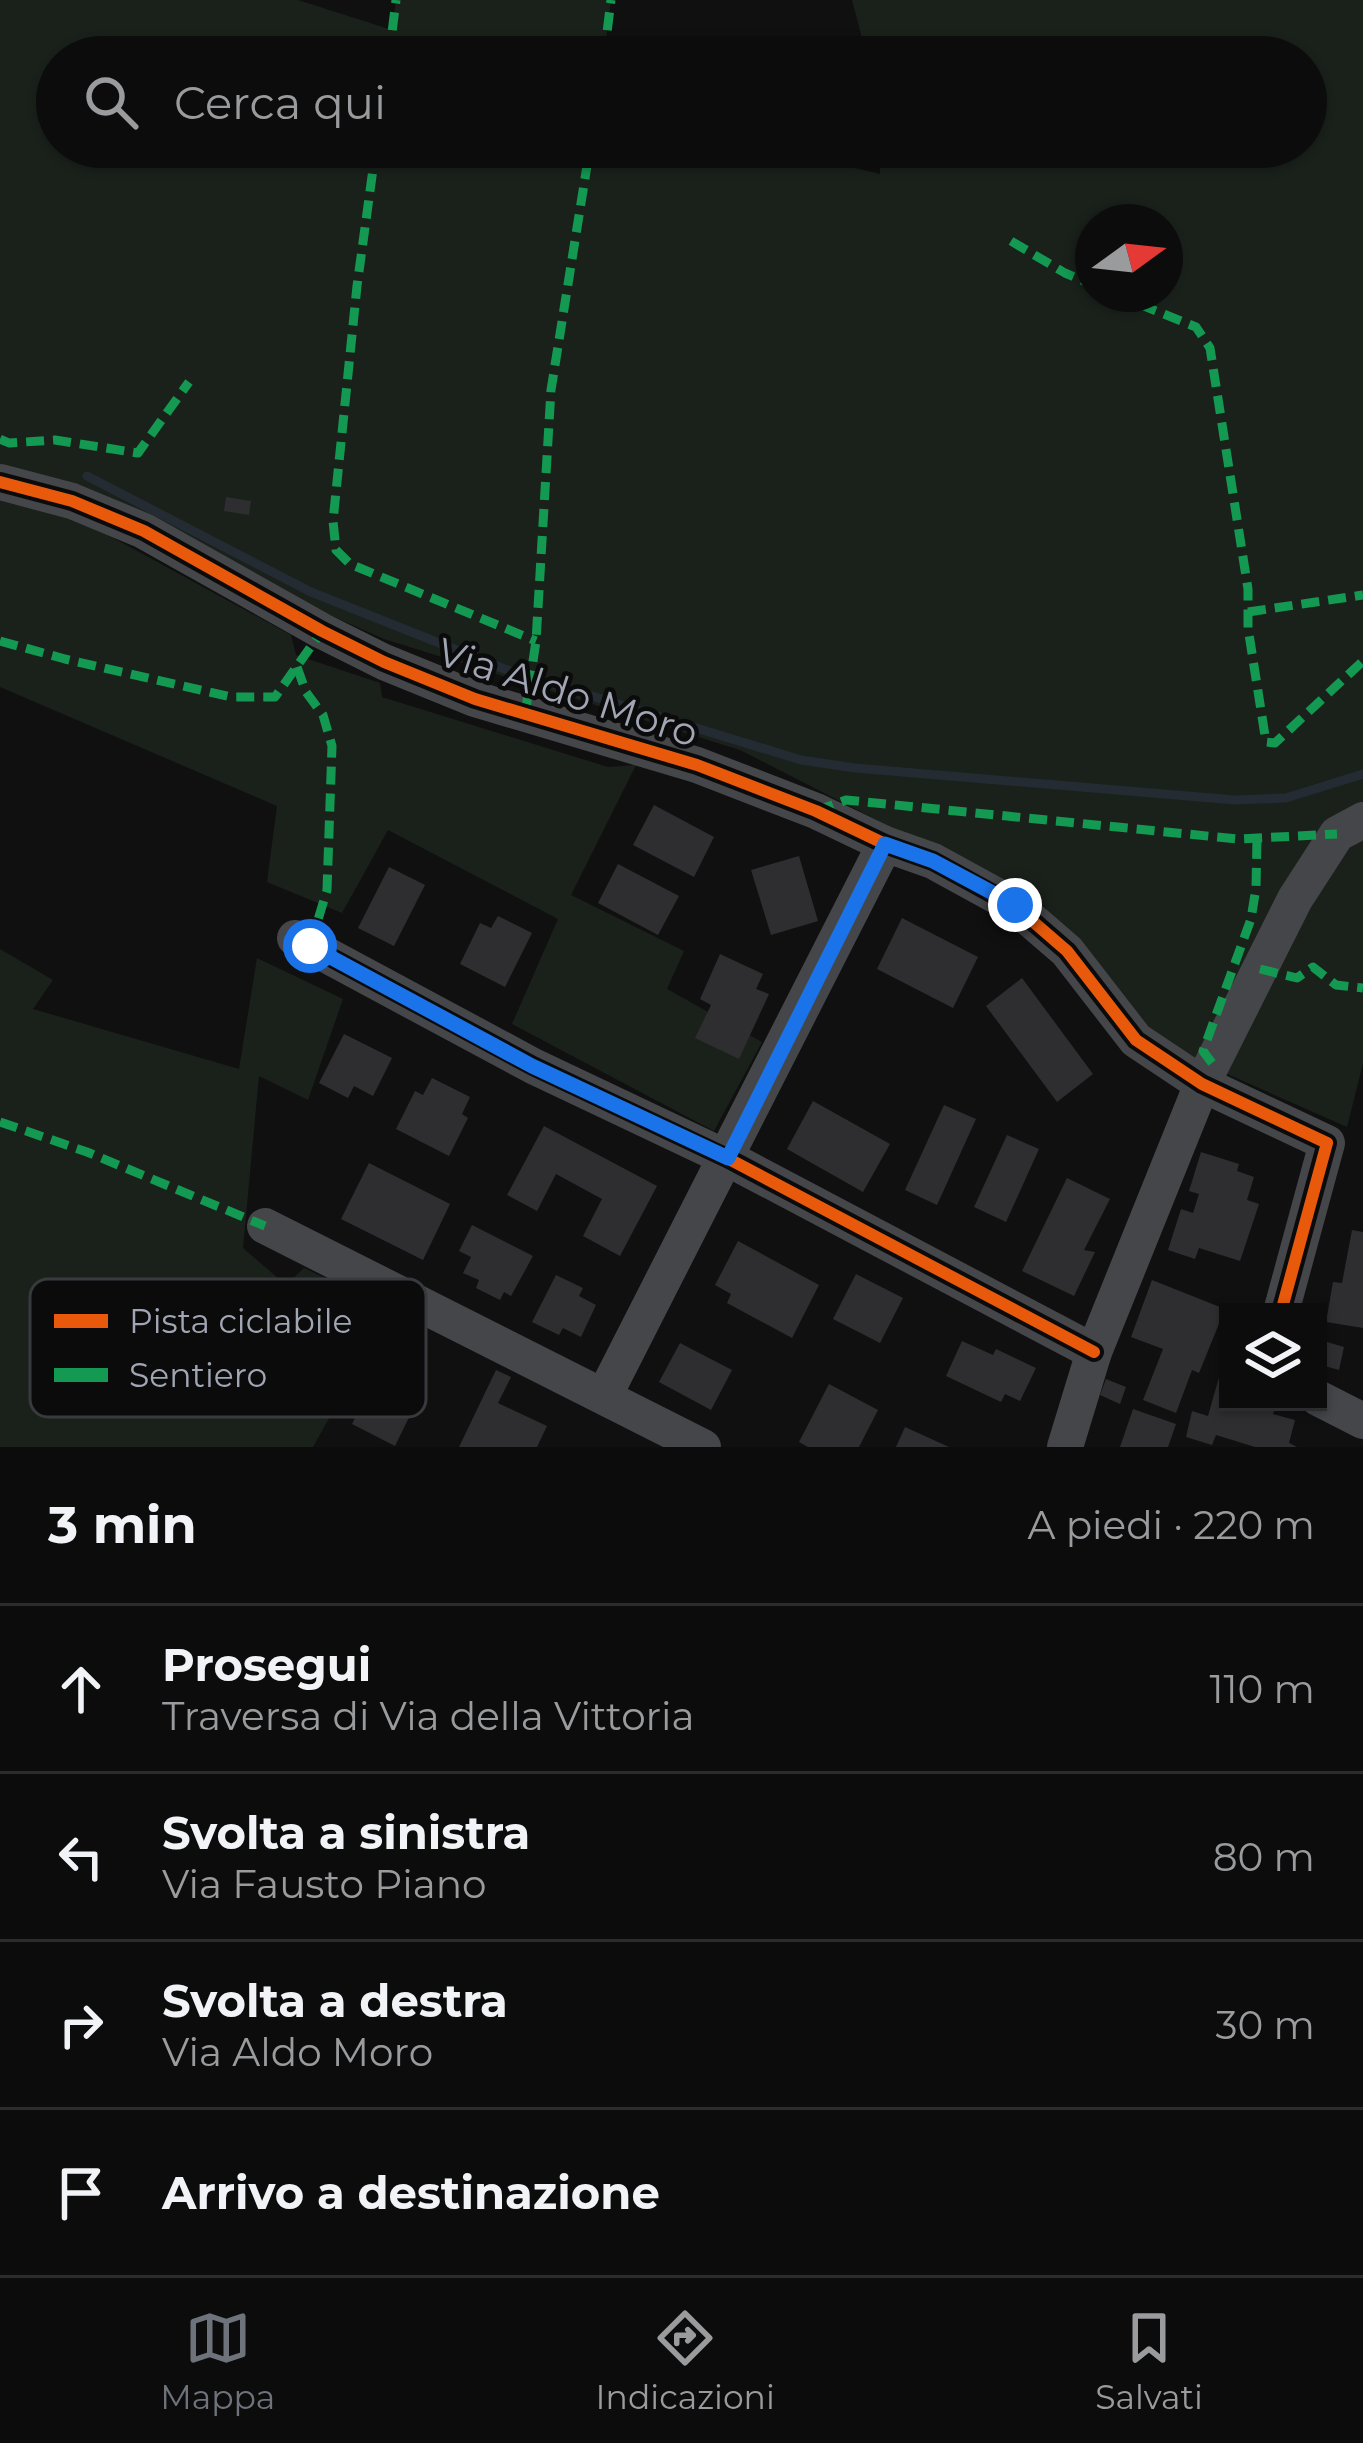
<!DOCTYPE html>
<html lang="it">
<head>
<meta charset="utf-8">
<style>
	:root { --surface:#0c0c0d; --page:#151516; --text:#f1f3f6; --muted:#9a9b9d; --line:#2c2c2e; --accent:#6e727a }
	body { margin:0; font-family:Montserrat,sans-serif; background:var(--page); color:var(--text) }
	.controls { position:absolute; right:36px; bottom:36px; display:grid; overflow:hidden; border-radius:0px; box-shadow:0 3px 9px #0004 }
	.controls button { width:108px; height:108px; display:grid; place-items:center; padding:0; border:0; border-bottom:3px solid var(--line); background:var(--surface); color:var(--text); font:60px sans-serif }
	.compass { position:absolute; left:1075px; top:204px; width:108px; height:108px; border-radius:50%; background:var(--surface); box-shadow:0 3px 9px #0004; rotate:75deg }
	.stop { position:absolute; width:36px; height:36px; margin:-27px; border:9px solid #1a73e8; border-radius:50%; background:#fff }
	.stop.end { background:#1a73e8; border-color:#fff; box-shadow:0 3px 12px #0008 }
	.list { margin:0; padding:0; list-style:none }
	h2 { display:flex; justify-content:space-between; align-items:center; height:156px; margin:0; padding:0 48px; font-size:51px }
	h2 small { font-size:39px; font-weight:400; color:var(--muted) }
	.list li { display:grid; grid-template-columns:78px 1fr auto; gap:36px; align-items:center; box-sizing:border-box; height:168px; padding:0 48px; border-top:3px solid var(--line) }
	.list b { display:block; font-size:45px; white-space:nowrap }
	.list p { margin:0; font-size:39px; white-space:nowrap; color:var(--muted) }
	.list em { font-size:39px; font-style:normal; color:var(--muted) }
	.icon { flex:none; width:66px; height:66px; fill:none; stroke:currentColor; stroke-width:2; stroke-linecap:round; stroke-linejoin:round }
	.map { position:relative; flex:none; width:1363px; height:1447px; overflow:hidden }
	.search { position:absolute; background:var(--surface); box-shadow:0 3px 9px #0004; left:36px; right:36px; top:36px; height:132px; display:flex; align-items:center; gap:30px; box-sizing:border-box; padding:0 42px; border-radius:66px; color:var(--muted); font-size:45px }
	.sheet { height:828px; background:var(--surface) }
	nav { display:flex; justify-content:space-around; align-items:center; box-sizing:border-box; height:168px; border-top:3px solid var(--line); background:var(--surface); font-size:33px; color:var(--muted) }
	nav a { display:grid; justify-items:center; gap:6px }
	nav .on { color:var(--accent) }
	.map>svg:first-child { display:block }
	.green { fill:#1a211b; fill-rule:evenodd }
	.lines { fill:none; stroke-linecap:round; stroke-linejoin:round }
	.stream { stroke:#242b32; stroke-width:9 }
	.building { fill:#2e2e30 }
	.minor { stroke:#454649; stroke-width:36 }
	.quiet { stroke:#139951; stroke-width:9; stroke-dasharray:18 9; stroke-linecap:butt }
	.cycleway-casing { stroke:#0b0b0c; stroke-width:20 }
	.cycleway { stroke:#e8590c; stroke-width:12 }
	.route { stroke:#1a73e8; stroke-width:15 }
	.labels { text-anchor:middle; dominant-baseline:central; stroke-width:9; stroke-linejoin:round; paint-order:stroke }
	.street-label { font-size:39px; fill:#a0a6b3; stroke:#0b0b0c }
	.key { fill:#0b0b0c; stroke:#383a3e; stroke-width:3 }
	.key-label { font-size:33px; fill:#a0a6b3 }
</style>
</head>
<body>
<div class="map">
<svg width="1363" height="1447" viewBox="0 0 1363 1447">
	<rect width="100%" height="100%" fill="#101011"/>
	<!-- green -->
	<g class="green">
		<path d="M0 0H298L392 30 396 0H611L604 57H57V147H768L880 174V147H1306V57H867L852 0H1363V1063L1347 1127 1157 1043 1043 905 740 750 384 639 332 616 265 579 0 467ZM1093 222H1165V294H1093Z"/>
		<path d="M0 498 75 517 291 635 296 655 380 683 382 697 608 767 636 765 571 895 684 951 667 989 762 1042 714 1131 512 1024 558 919 388 830 342 913 267 882 277 806 0 687Z"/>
		<path d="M0 949 53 980 33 1009 239 1069 257 958 343 999 308 1100 259 1076 243 1248 286 1285 304 1268 390 1309 313 1447H0Z"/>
	</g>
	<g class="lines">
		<!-- stream -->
		<path class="stream" d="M87 476 311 592 507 670 801 760 855 768 1235 800 1286 798 1363 774"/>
	</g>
	<!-- building -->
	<g class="building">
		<path d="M226 497 251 501 249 515 224 511Z"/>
		<path d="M654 805 714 837 694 877 633 845Z"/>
		<path d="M799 856 818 921 771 935 751 870Z"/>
		<path d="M618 864 679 896 658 935 598 903Z"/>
		<path d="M389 867 425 885 394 946 358 928Z"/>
		<path d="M498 916 532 933 505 987 460 964 480 923 491 928Z"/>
		<path d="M902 918 978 957 953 1008 877 969Z"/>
		<path d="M720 954 763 974 756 989 769 994 739 1059 695 1038 711 1005 700 999Z"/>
		<path d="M1022 978 1093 1074 1057 1102 986 1006Z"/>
		<path d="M344 1034 392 1058 373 1096 354 1086 348 1098 319 1083Z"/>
		<path d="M432 1078 470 1097 462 1114 468 1118 449 1156 396 1129 415 1091 423 1095Z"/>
		<path d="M813 1101 890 1144 863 1192 787 1149Z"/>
		<path d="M944 1105 976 1119 937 1205 905 1190Z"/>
		<path d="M544 1126 657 1186 620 1256 583 1236 602 1199 556 1174 537 1211 507 1195Z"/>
		<path d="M1007 1135 1039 1149 1006 1222 974 1207Z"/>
		<path d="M1201 1152 1239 1164 1237 1171 1254 1177 1247 1200 1259 1204 1240 1261 1199 1248 1195 1259 1168 1250 1181 1209 1193 1213 1199 1194 1189 1191Z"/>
		<path d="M369 1163 450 1204 423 1260 341 1219Z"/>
		<path d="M1067 1178 1110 1199 1084 1250 1095 1252 1074 1296 1022 1271Z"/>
		<path d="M472 1225 533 1256 511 1296 504 1292 500 1300 476 1288 479 1280 463 1273 471 1257 459 1251Z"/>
		<path d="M1352 1230 1363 1232V1328L1326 1322 1333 1282 1342 1283Z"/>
		<path d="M738 1241 819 1285 792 1338 727 1303 731 1294 715 1285Z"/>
		<path d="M856 1274 903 1298 880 1343 833 1319Z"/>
		<path d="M556 1275 583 1288 579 1296 596 1305 581 1337 563 1328 559 1335 532 1322Z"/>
		<path d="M1152 1280 1225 1309 1199 1373 1192 1370 1176 1413 1143 1400 1163 1349 1131 1337Z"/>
		<path d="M962 1341 993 1355 996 1349 1036 1368 1020 1401 1005 1394 1001 1402 946 1376Z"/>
		<path d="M1327 1342 1344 1347 1339 1370 1321 1365Z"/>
		<path d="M680 1343 732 1370 711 1410 659 1382Z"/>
		<path d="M392 1345 414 1356 398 1389 418 1399 395 1446 352 1424Z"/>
		<path d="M496 1370 511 1377 498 1403 547 1426 537 1447H459Z"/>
		<path d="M1221 1370 1228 1372V1402H1277L1273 1414 1295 1420 1289 1443 1297 1447H1255L1216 1435 1212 1445 1186 1437 1192 1411 1208 1416Z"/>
		<path d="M1106 1379 1126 1387 1120 1404 1100 1395Z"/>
		<path d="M829 1384 878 1410 859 1447H808L799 1442Z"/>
		<path d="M1133 1409 1176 1424 1168 1447H1120Z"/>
		<path d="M905 1427 949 1447H896Z"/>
	</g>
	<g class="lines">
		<!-- minor -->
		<g class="minor">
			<path d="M0 482 72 501 144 531 322 631 384 662 475 699 697 765 816 811 885 844 933 861 1015 906 1067 951 1136 1040 1202 1084 1327 1143 1281 1312"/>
			<path d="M295 938 533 1066 727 1158 1094 1352"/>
			<path d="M265 1226 703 1447"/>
			<path d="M604 1396 885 844"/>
			<path d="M1318 1398 1363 1421"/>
			<path d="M1065 1447 1094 1352 1202 1084 1295 899 1337 834 1363 820"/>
		</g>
		<!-- quiet -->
		<g class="quiet">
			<path d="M389 57 396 0"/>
			<path d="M604 57 611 0"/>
			<path d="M376 147 357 286 333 521 336 550 350 564 536 641"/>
			<path d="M1011 241 1065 273 1093 285"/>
			<path d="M1114 294 1196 327 1210 348 1248 589V628L1266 742 1275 743 1363 661"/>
			<path d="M0 439 9 443 55 440 138 453 189 382"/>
			<path d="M1248 612 1363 595"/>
			<path d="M0 641 65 659 231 697H275L322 631"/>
			<path d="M297 667 306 692 323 715 332 746 327 890 310 946"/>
			<path d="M525 715 536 641 551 390 590 147"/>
			<path d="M816 811 846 800 1237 839 1337 834"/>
			<path d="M1260 969 1297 978 1313 967 1336 985 1363 988"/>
			<path d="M1212 1063 1203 1051 1251 919 1256 888 1257 838"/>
			<path d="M0 1122 87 1152 265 1226"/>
		</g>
		<!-- cycleway casing -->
		<g class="cycleway-casing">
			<g id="cycleway">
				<path d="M0 482 72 501 144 531 322 631 384 662 475 699 697 765 816 811 885 844 933 861 1015 906 1067 951 1136 1040 1202 1084 1327 1143 1281 1312"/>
				<path d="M295 938 533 1066 727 1158 1094 1352"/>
			</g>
		</g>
		<!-- cycleway -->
		<use href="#cycleway" class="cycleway"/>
	</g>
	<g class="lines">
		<!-- route -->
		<path class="route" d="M310 946 532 1066 728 1158 885 844 933 861 1015 905"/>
	</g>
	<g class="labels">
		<!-- street labels -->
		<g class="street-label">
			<text transform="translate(568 692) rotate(18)">Via Aldo Moro</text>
		</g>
	</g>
	<!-- legend -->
	<rect x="30" y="1279" width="396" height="138" rx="18" class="key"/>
	<rect x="54" y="1314" width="54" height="14" fill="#e8590c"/>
	<rect x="54" y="1368" width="54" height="14" fill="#139951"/>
	<g class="key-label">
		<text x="129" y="1333">Pista ciclabile</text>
		<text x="129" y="1387">Sentiero</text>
	</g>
</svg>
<div class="controls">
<button><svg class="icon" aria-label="layers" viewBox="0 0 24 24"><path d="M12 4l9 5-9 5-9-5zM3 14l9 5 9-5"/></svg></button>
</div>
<svg class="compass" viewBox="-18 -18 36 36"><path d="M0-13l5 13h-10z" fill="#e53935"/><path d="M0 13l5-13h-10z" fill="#9a9b9d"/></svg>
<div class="stop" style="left:310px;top:946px"></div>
<div class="stop end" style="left:1015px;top:905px"></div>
<div class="search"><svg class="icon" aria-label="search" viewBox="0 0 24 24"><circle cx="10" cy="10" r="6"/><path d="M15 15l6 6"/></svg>Cerca qui</div>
</div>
<section class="sheet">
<h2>3 min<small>A piedi · 220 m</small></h2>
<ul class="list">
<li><svg class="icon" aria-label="ahead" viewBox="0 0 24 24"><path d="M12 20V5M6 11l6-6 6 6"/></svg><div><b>Prosegui</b><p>Traversa di Via della Vittoria</p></div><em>110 m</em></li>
<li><svg class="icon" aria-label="left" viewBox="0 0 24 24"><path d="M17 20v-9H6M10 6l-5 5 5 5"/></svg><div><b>Svolta a sinistra</b><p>Via Fausto Piano</p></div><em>80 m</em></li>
<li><svg class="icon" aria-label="right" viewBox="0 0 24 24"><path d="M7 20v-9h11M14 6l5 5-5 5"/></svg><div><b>Svolta a destra</b><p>Via Aldo Moro</p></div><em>30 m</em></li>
<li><svg class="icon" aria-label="arrive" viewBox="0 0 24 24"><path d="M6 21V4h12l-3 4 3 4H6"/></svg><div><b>Arrivo a destinazione</b></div></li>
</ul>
</section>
<nav>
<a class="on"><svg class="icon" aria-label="map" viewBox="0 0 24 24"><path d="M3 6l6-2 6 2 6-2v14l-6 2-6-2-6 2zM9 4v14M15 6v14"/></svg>Mappa</a>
<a><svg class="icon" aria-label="directions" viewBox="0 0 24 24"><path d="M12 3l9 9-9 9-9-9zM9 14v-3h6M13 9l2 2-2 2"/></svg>Indicazioni</a>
<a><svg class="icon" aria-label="saved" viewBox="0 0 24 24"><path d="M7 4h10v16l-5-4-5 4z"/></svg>Salvati</a>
</nav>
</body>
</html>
